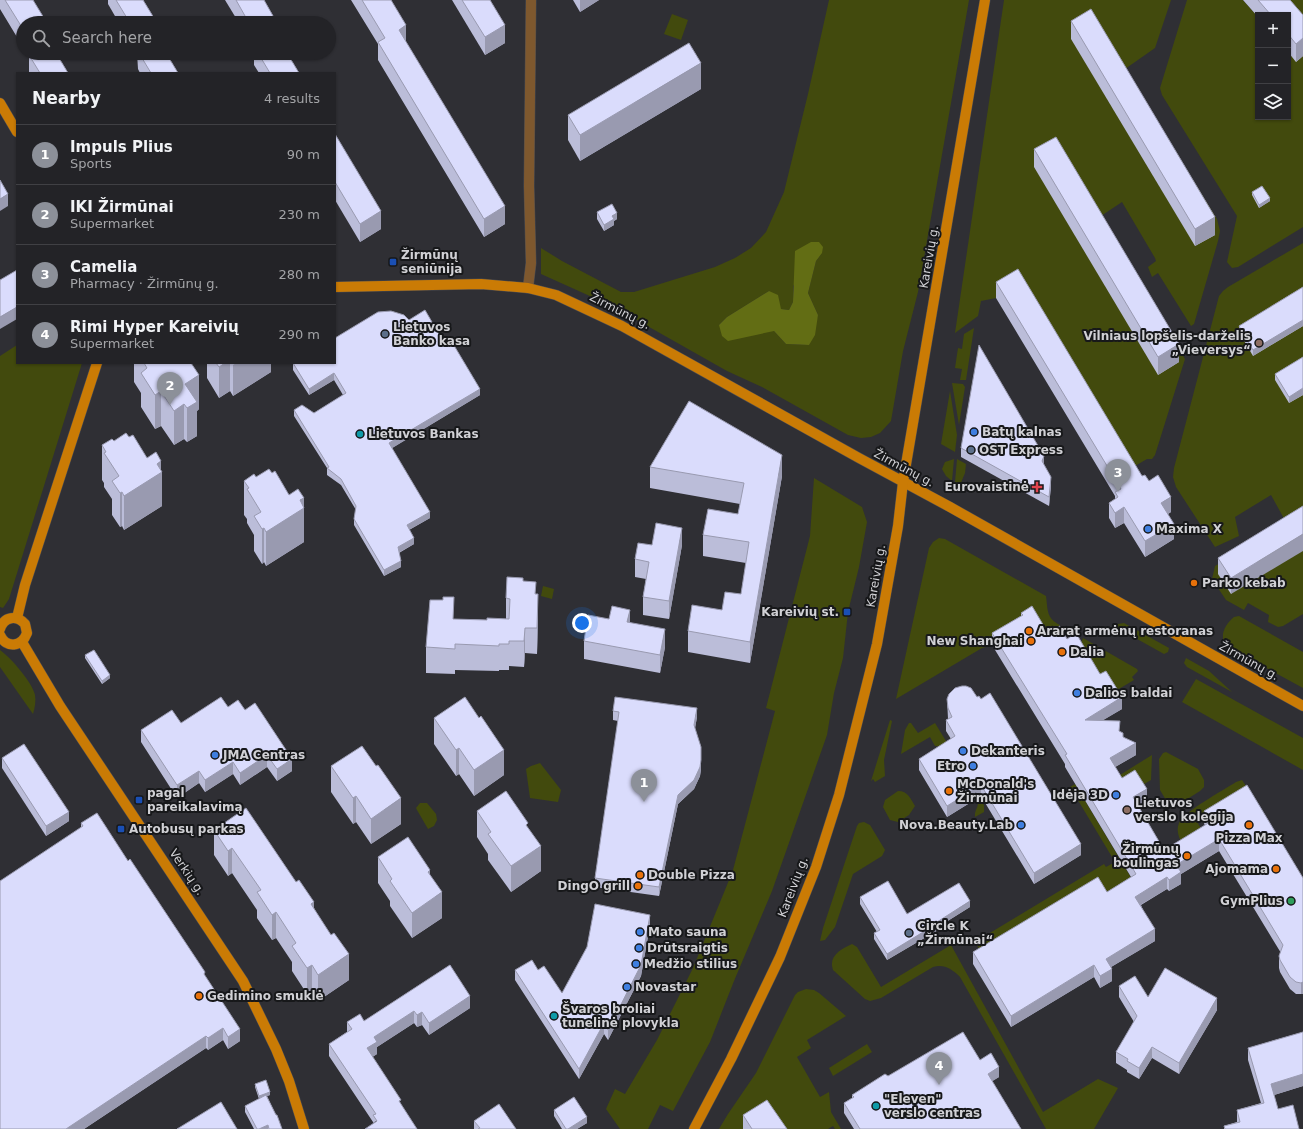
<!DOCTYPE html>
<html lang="en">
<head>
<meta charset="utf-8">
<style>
	:root { --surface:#232327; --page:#2b2b2f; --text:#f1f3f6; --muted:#a3a4a7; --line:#404044; --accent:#8c9099 }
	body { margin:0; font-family:"DejaVu Sans",sans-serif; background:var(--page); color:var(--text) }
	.controls { position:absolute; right:12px; top:12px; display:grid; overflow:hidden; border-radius:0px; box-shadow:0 1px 3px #0004 }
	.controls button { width:36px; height:36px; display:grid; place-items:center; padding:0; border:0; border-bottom:1px solid var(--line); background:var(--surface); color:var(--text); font:20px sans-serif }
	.you { position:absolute; left:582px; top:623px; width:14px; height:14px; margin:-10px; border:3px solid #fff; border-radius:50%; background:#1a73e8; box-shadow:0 0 0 6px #1a73e833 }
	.badge { display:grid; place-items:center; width:26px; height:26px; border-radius:50%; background:var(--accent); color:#fff; font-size:13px; font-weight:700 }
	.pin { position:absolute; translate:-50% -33px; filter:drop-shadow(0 1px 2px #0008) }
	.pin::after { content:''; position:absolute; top:21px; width:14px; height:12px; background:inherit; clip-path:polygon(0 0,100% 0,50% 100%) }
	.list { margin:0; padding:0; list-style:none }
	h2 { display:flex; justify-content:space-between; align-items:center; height:52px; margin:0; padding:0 16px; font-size:17px }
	h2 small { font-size:13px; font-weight:400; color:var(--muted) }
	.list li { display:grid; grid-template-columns:26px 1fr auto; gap:12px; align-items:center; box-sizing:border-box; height:60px; padding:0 16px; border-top:1px solid var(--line) }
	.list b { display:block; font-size:15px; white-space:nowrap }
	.list p { margin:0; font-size:13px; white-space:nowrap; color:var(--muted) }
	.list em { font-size:13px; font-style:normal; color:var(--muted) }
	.icon { flex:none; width:22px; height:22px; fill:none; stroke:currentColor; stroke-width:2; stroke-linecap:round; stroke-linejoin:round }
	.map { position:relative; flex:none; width:1303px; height:1129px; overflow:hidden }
	.search { position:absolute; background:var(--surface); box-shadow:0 1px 3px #0004; left:16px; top:16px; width:320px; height:44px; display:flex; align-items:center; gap:10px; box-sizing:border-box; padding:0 14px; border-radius:22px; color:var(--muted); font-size:15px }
	.panel { position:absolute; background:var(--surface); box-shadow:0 1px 3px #0004; left:16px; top:72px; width:320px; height:292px; border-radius:0px }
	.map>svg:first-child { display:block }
	.green { fill:#424a0d; fill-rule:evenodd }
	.forest { fill:#626d14 }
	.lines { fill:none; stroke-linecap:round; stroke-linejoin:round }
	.minor-casing { stroke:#4c4c51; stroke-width:11 }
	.major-casing { stroke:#4c4c51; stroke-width:11 }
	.minor { stroke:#7e582e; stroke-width:10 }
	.major { stroke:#ca7b05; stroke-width:10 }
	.wall { fill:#bbbdd9 }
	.shaded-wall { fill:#999ab0 }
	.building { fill:#dadcfc; stroke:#999ab0 }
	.transit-dot { fill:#1a4fb4; stroke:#17181a; stroke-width:1.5 }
	.service-dot { fill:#5c6f8a; stroke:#17181a; stroke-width:1.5 }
	.education-dot { fill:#8d6e63; stroke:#17181a; stroke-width:1.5 }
	.shop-dot { fill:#3f7fe0; stroke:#17181a; stroke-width:1.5 }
	.culture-dot { fill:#0f9aa8; stroke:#17181a; stroke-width:1.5 }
	.health-dot { fill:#e0444e; stroke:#17181a; stroke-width:1.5 }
	.food-dot { fill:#e8710a; stroke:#17181a; stroke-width:1.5 }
	.leisure-dot { fill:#2e9e5b; stroke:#17181a; stroke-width:1.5 }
	.labels { text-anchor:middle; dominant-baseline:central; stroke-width:4; stroke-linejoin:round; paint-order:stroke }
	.poi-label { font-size:12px; font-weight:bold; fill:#d1d1d5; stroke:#17181a; text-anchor:start }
	.street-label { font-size:12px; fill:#d1d1d5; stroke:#17181a }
</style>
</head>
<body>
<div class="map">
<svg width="1303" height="1129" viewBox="0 0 1303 1129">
	<rect width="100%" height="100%" fill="#2f2f34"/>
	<!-- green -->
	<g class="green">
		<path d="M829 0H969L918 292 903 351 891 421 880 433 871 437 861 438 848 435 762 387 727 371 612 306 541 274V248L562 261 621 292H634L715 267 735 258 751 248 766 232 784 192 808 94ZM822 253 816 261 808 293 818 315 809 345 786 344 774 331 719 325 727 317 769 291 781 309 789 310 793 302V286Z"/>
		<path d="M1004 0H1171L1155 48 1125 69 1217 219 1220 231 1218 241 1194 324 1191 326 1158 273 1152 277 1148 267 1156 261 1155 258 1122 202 1101 216 1185 359 1155 455 1152 459H1147L1135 466 1018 285 996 298 981 301 978 316 955 333Z"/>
		<path d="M1187 0H1243L1258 17V117H1288V52L1303 56V227L1238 267 1232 268 1227 262 1237 216 1162 95 1160 88Z"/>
		<path d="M1275 0H1303V33Z"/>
		<path d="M672 14 688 20 681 40 664 34Z"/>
		<path d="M1303 243V614L1283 626 1278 627 1268 622 1269 615 1248 603 1244 610 1226 600 1212 579 1215 566 1287 524 1271 495 1235 517 1239 536 1215 547 1176 487 1173 477 1174 468 1219 296 1223 291 1228 287Z"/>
		<path d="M974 328 966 380H960L962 369 955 368 958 348 962 349 964 334Z"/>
		<path d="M17 345V363H82L9 599 3 608 0 607V356Z"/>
		<path d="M952 383 963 384 965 387 959 425Z"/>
		<path d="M950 391 957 435 955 452 941 444Z"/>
		<path d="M954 459 952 481 946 476 942 469 945 462Z"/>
		<path d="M957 459 966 464 965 473 960 485 955 482Z"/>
		<path d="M814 478 862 507 867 522 859 567 848 612 843 658 834 693 827 735 772 891 734 981 710 1042 673 1111 660 1105 648 1129H620L606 1109 615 1089 625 1094 657 1040 693 968 725 890 733 870 775 711 766 708 810 536Z"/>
		<path d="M939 538 945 539 1046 596C1048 610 1046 618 1060 625 1040 645 1008 640 982 648L896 699 929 548 933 542Z"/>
		<path d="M543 586 554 589 552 599 541 596Z"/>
		<path d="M1239 616 1303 652V688L1228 647C1218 638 1224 625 1234 617Z"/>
		<path d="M1124 623 1169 648 1168 652 1164 654 1112 625Z"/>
		<path d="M1083 638 1137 669 1138 671 1132 677 1134 680 1112 693 1100 686 1081 643Z"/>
		<path d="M0 650C11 658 32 682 35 695 36 701 35 707 33 714L0 667Z"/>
		<path d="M1186 658 1209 671 1232 692 1187 667 1184 663Z"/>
		<path d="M1196 679 1303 738V770L1182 702Z"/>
		<path d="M890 720 892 721 884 760 885 776 875 782 873 779 871 781Z"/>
		<path d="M909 723H911L918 733 935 723 983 802 984 806V812L975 817C974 811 979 807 978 800L947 749 942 746H935L930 737 901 754 905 730Z"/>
		<path d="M1166 752 1198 769 1204 780V787L1200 791 1181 803 1173 804 1166 800 1160 790 1159 759 1163 753Z"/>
		<path d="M1152 755 1151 780 1139 787 1115 778Z"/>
		<path d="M540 763 561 790 558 802 530 798 526 769 531 766Z"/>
		<path d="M1242 780 1248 789 1196 820 1206 837 1185 849C1181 842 1175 832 1179 823 1183 812 1224 790 1236 782Z"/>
		<path d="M1075 784 1136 886 984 957 975 942 1104 864 1106 867 1115 862 1070 787Z"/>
		<path d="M898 791C908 791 910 798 915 806L909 815 898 822 890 820 883 807 885 800Z"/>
		<path d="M420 803H427L436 814 437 820 434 826 428 829 417 810 416 808Z"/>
		<path d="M864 822 870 825 885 850 882 856 853 874 835 927 825 940 820 941 823 928 857 826 859 823Z"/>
		<path d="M852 944 857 947 881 987 951 945 1043 1112 1098 1079 1118 1088 1094 1129H1046L960 977C952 969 944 964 933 967L881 998 870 1001 865 999 833 970C828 956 841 949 852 944Z"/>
		<path d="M806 989 814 990 819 993 846 1016 807 1040 811 1048 797 1057 820 1097 829 1092 831 1112 841 1129H835L833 1126 828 1129H719L728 1114 756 1073 795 995 798 992Z"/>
		<path d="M867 1044 872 1052 833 1076 829 1068Z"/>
	</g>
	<!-- forest -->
	<path class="forest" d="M811 242H819L823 247 822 253 816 261 808 293 818 315 815 335 809 345 786 344 774 331 728 341 722 336 719 325 727 317 769 291 778 295 781 309 789 310 793 302 795 251Z"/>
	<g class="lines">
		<!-- minor casing -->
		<g class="minor-casing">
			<path id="minor" d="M528 288 531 263 529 186 531 0"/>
		</g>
		<!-- major casing -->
		<g class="major-casing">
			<g id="major">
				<path d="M0 103 17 132"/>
				<path d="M335 287 481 284 528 288 556 295 622 326 859 458 950 507 1303 706"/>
				<path d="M17 618 25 585 97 363"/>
				<path d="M0 629C4 616 17 615 25 624L27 633C22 647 6 649 0 635"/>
				<path d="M22 642 60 706 243 981 276 1049 289 1081 304 1129"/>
				<path d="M694 1129 731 1059 780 957 816 867 839 795 877 644 898 526 903 482 985 0"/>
			</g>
		</g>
		<!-- minor -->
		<use href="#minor" class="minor"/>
		<!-- major -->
		<use href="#major" class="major"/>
	</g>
	<!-- wall -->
	<g class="wall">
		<path d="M0 0H33L23 23V47L0 9Z"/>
		<path d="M108 0H143L157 23H119L108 4Z"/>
		<path d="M225 0H264L277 23H239Z"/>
		<path d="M351 0H391L406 42 505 224 484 237 378 60V44Z"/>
		<path d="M452 0H490L505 43 485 55Z"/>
		<path d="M573 0H599L580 12Z"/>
		<path d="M1243 0H1290L1303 15V56L1296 62 1288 52V15H1258V17Z"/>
		<path d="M1071 21 1215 235 1195 246 1071 39Z"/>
		<path d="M26 53H56L68 73H29V57Z"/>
		<path d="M137 53H166L178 73H140L138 69Z"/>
		<path d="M254 53H287L299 73H259L254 65Z"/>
		<path d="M701 89 580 161 568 140V115Z"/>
		<path d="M335 134 381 229 360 242 335 200Z"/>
		<path d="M1034 149 1179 362 1158 375 1034 167Z"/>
		<path d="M1252 192 1270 201 1259 208 1252 195Z"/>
		<path d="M597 212 617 219 614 221V225L604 231 597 219Z"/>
		<path d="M996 282 1142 476 1149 481 1171 512 1168 514 1174 539 1145 557 1124 523 1115 528 1109 518V503L1115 499V496L996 298Z"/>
		<path d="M1303 287V326L1253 356 1239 332V326Z"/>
		<path d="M409 320 443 341 480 395 392 448 430 518 409 530 414 544 399 553 401 567 384 576 354 525V519L356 510 341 485 327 475V468L294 416V410L314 413 343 395 334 380 309 395 293 370V363Z"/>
		<path d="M1303 357V395L1289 403 1275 380V374Z"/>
		<path d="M134 363H191L199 409 197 411V436L187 442 184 439 174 445 161 426 155 429 141 407V393L134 382Z"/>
		<path d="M207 363H271V372L233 396 230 391 219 398 207 378Z"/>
		<path d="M129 437 147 458 161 470 162 506 124 530 122 526 120 527 112 515V499L104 487V483L102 480V445Z"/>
		<path d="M961 448 1044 465 1051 486 1049 506 961 457Z"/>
		<path d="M650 467 782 476 750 663 688 652V631L722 610 741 594 746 563 703 556V535L738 514 740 504 650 488Z"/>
		<path d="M272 473 289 495 304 507V542L266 566 264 562 262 564 254 551V535L247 523V519L244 515V481Z"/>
		<path d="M1303 506 1231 594 1218 574V558Z"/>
		<path d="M652 545H682L669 619 643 615V597L646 579 635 577V559Z"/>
		<path d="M523 581 536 594 538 620 537 654 525 653 524 667 509 666V670H499V671L455 670V674L426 673V647L454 619 487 620 506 619V598Z"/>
		<path d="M1021 613 1048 633 1067 639 1100 674 1122 709 1103 720 1120 732 1136 755 1115 767 1122 778 1147 801 1138 806 1164 850 1205 826 1204 823V811L1303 878 1301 994H1296L1290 989 1280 972 1279 968V956L1281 953 1219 851 1181 874V884L1169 891 1167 889 1141 905 1155 941 1111 967 1112 981 1100 988 1094 977 1011 1027 973 964V952L1107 892 1131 877 1065 767V764L992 645V633L1021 616Z"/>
		<path d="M630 623 665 647 660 673 584 659V641Z"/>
		<path d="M85 655 110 678 102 684 85 658Z"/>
		<path d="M947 699 1081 855 1034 884 981 796 947 817 919 770V759L951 739 946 731V720L948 719Z"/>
		<path d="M228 707 245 710 292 771 277 781 267 767 240 785 233 774 205 792 199 783 177 798 141 742V730L181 723Z"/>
		<path d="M613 711 697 717 695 728 701 769 700 776 694 789 678 804 659 896 595 887V878L618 721 613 720Z"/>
		<path d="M434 718 504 775 474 796 459 774 456 776 434 744Z"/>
		<path d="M2 758 69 821 46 836 2 768Z"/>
		<path d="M331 766 401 824 371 844 356 822 353 824 331 792Z"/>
		<path d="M477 811 528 828 541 871 511 892 488 860V854L477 837Z"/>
		<path d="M81 823 205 976 240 1041 228 1049 223 1040 208 1050 206 1048 84 1129H0L81 827Z"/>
		<path d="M214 830 314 908 349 980 318 1001 312 991 307 994 292 971V962L276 938 272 940 257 918V910L232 873 228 876 214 855Z"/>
		<path d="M378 857 430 876 442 918 412 938 390 906V901L378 883Z"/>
		<path d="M860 897 907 914 970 907 938 927V930L887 960 874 939V933L877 932 860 904Z"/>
		<path d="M650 925 641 976 608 1040 604 1034 579 1079 515 980V970H538L562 993Z"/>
		<path d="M450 965 470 1008 429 1035 422 1025 417 1027 414 1023 377 1047V1054L372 1057 401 1104 373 1123V1122L329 1056V1044L347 1032V1022L364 1021Z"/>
		<path d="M1119 986 1148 997 1217 1010 1179 1074 1152 1058 1139 1079 1127 1072V1070L1116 1063V1052L1134 1022 1119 997Z"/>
		<path d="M1303 1032V1086L1274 1095 1278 1109 1299 1129H1224V1126L1237 1122V1110L1261 1103 1248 1060V1048Z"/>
		<path d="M980 1060 999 1077 992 1081 1021 1129H854L844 1113V1103L852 1098V1095L888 1076Z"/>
		<path d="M255 1084 270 1095 267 1096 282 1129H254L245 1112V1106L259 1099 255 1087Z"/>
		<path d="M554 1110 587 1123 577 1129H562L554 1116Z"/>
		<path d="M743 1115 787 1129H743Z"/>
		<path d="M474 1121 516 1129H474Z"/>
	</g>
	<!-- shaded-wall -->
	<g class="shaded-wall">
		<path d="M580 0H599L580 12Z"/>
		<path d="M406 25V43L399 30Z"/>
		<path d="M505 25V43L485 55V37Z"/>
		<path d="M1303 38V56L1296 62V44Z"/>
		<path d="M701 63V89L580 161V135Z"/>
		<path d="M8 194V206L0 211V199Z"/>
		<path d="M1270 198V201L1259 208V205Z"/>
		<path d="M505 206V224L484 237V219Z"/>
		<path d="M381 211V229L360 242V224Z"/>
		<path d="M617 213V219L614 221V225L604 231V225L612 216Z"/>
		<path d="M1215 217V235L1195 246V229Z"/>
		<path d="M17 307V319L0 329V317Z"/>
		<path d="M1303 320V326L1253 356V350Z"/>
		<path d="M1179 344V362L1158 375V357Z"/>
		<path d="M225 363H230V391L219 398V367Z"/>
		<path d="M236 363H271V372L233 396V365Z"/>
		<path d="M334 373V380L309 395V389Z"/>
		<path d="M199 375V409L197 411V436L187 442V408L185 384Z"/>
		<path d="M1303 388V395L1289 403V397Z"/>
		<path d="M480 389V395L389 450V443Z"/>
		<path d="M161 391V426L155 429V395Z"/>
		<path d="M184 404V439L174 445V411Z"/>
		<path d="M782 455V476L750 663V642Z"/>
		<path d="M1044 456V465L1042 461Z"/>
		<path d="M161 461V472H162V506L124 530V496L157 464Z"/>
		<path d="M1051 477V486L1049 506V497Z"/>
		<path d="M122 492V526L120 527V493Z"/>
		<path d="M1171 497V512L1161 518V503Z"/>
		<path d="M304 498V542L266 566V532L300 500Z"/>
		<path d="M1124 507V523L1115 528V513Z"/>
		<path d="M430 512V518L407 531V525Z"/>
		<path d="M1174 524V539L1145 557V541Z"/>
		<path d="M264 528V562L262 564V529Z"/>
		<path d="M682 528V545L669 619V601Z"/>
		<path d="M1303 534V551L1231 594V578Z"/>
		<path d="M414 538V544L398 553V547Z"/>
		<path d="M401 561V567L384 576V570Z"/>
		<path d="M538 594V620L537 654V628Z"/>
		<path d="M630 610V627L627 622Z"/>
		<path d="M525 628V653L524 667V641Z"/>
		<path d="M665 629V647L660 673V655Z"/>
		<path d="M110 675V678L102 684V681Z"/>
		<path d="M1122 697V709L1085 731V720Z"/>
		<path d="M697 708V717L694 734V725Z"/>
		<path d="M1136 743V755L1110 770V758Z"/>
		<path d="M459 748V774L456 776V750Z"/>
		<path d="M504 750V775L474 796V770Z"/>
		<path d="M267 755V767L240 785V773Z"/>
		<path d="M292 759V771L277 781V769Z"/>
		<path d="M701 760V769L700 776 694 789 678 804 659 896V887L678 795Z"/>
		<path d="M233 762V774L205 792V780Z"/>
		<path d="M199 771V783L177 798V785Z"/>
		<path d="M981 785V796L947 817V806Z"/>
		<path d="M1147 789V801L1133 809V797Z"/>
		<path d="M356 796V822L353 824V798Z"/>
		<path d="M401 798V824L371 844V819Z"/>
		<path d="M69 812V821L46 836V826Z"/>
		<path d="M1219 839V851L1181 874V884L1169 891V880L1176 865Z"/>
		<path d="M1081 844V855L1034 884V873Z"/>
		<path d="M541 846V871L511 892V866Z"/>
		<path d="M232 848V873L228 876V851Z"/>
		<path d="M430 870V896L428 872Z"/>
		<path d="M1167 877V889L1135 908V897Z"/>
		<path d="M442 892V918L412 938V913Z"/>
		<path d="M970 901V907L938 927V930L887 960V954Z"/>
		<path d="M314 902V928L311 904Z"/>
		<path d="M276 912V938L272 940V915Z"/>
		<path d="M650 915V925L641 976 608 1040V1030Z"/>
		<path d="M1155 929V941L1106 970V959Z"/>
		<path d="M349 954V980L318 1001V975Z"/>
		<path d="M312 965V991L307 994V968Z"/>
		<path d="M1094 965V977L1011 1027V1016Z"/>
		<path d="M1112 969V981L1100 988V976Z"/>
		<path d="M1303 982V994H1301V983Z"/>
		<path d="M470 996V1008L429 1035V1023Z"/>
		<path d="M1217 998V1010L1179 1074V1063Z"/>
		<path d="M414 1011V1023L377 1047V1054L367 1061V1048L374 1037Z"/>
		<path d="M422 1012V1025L417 1027V1015Z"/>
		<path d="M604 1023V1034L579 1079V1069Z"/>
		<path d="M223 1028V1040L208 1050V1038Z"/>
		<path d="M240 1029V1041L228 1049V1037Z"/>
		<path d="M206 1036V1048L84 1129H66Z"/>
		<path d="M1152 1047V1058L1139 1079V1068Z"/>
		<path d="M999 1067V1077L988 1084V1074Z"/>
		<path d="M1303 1074V1086L1271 1096V1084Z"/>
		<path d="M270 1092V1095L259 1099V1096Z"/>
		<path d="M587 1117V1123L577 1129H568Z"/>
		<path d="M268 1125V1129H259Z"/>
	</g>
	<!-- building -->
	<g class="building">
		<path d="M5 0H33L47 23H23V29Z"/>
		<path d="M116 0H143L157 23H130Z"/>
		<path d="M236 0H264L277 23H249Z"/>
		<path d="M362 0H391L406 25 399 30 505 206 484 219 378 42 385 38Z"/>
		<path d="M462 0H490L505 25 485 37Z"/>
		<path d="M1258 0H1290L1303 15V38L1296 44 1288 34V15H1271Z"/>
		<path d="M1091 9 1215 217 1195 229 1071 21Z"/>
		<path d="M689 43 701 63 580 135 568 115Z"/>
		<path d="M32 53H56L68 73H40L29 55Z"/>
		<path d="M139 53H166L178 73H151Z"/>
		<path d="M258 53H287L299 73H270Z"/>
		<path d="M335 134 381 211 360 224 335 182Z"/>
		<path d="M1056 137 1179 344 1158 357 1034 149Z"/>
		<path d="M0 180 8 194 0 199Z"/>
		<path d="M1262 186 1270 198 1259 205 1252 192Z"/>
		<path d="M612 204 617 213 612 216 614 219 604 225 597 212Z"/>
		<path d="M1018 269 1142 476 1145 475 1149 481 1158 475 1171 497 1161 503 1174 524 1145 541 1124 507 1115 513 1109 503 1118 497 1115 492 1121 489 996 282Z"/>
		<path d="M17 270V307L0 317V280Z"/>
		<path d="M1303 287V320L1253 350 1239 326Z"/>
		<path d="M425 310 443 341 449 337 480 389 389 443 430 512 407 525 414 538 398 547 401 561 384 570 354 519 356 506 341 479 327 468 329 467 294 410 302 405 314 413 346 393 334 373 309 389 293 363H335V338L378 312 391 311 404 315 409 320Z"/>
		<path d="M979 345 1044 456 1042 461 1051 477 1049 497 961 448Z"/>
		<path d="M1303 357V388L1289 397 1275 374Z"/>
		<path d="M144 363H191L199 375 185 384 197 402 187 408 184 404 174 411 161 391 155 395 141 373 147 368Z"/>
		<path d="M216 363H225L219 367Z"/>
		<path d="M689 401 782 455 750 642 688 631 692 605 722 610 725 592 741 594 749 542 703 535 708 509 738 514 744 483 650 467Z"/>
		<path d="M126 433 129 437 133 435 147 458 156 452 161 461 157 464 162 472 124 496 122 492 120 493 112 481 119 476 104 453 106 452 102 445 112 439 114 441Z"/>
		<path d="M269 469 272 473 275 471 289 495 298 489 304 498 300 500 304 508 266 532 264 528 262 529 254 516 261 512 247 489 249 488 244 481 254 474 256 477Z"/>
		<path d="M1303 506V534L1231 578 1218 558Z"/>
		<path d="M656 523 682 528 669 601 643 597 649 562 635 559 638 543 652 545Z"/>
		<path d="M507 577 523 578V581L536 582 535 594H538L537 628H525L524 641H509V644H499V646L455 644V649L426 647 430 600H443V597H454L453 619 487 620V618L509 619 510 599 506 598Z"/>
		<path d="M612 606 630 610 627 622 665 629 660 655 584 641 588 615 609 619Z"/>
		<path d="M1032 606 1048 633 1060 626 1067 639 1076 633 1100 674 1106 671 1122 697 1085 720 1120 721 1119 731 1123 733V737L1136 743 1110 758 1122 778 1135 770 1147 789 1133 797 1164 850 1210 822 1204 811 1247 785 1303 878V982L1301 983 1296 982 1290 977 1280 960 1279 956 1283 945 1219 839 1176 865 1181 872 1169 880 1167 877 1135 897 1155 929 1106 959 1112 969 1100 976 1094 965 1011 1016 973 952 1098 877 1107 892 1136 874 1065 755 1067 754 992 633 1023 615 1021 613Z"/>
		<path d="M94 650 110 675 102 681 85 655Z"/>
		<path d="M962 686H966L971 688 977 697 979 696 981 699 990 693 1081 844 1034 873 981 785 947 806 919 759 955 736 946 720 952 717 948 708 947 699 949 694 955 688Z"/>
		<path d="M221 697 228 707 238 700 245 710 255 703 292 759 277 769 267 755 240 773 233 762 205 780 199 771 177 785 141 730 172 710 181 723Z"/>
		<path d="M465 697 479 718 481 716 504 750 474 770 459 748 456 750 434 718Z"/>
		<path d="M615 697 697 708 694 725 701 747V760L700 767 694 780 678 795 659 887 595 878 619 712 613 711Z"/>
		<path d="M24 744 69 812 46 826 2 758Z"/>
		<path d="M362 746 376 766 378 765 401 798 371 819 356 796 353 798 331 766Z"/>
		<path d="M506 791 528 823 526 825 541 846 511 866 488 834 491 832 477 811Z"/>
		<path d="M246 808 296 882 299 880 314 902 311 904 331 935 334 933 349 954 318 975 312 965 307 968 292 946 296 943 276 912 272 915 257 892 261 890 232 848 228 851 214 830Z"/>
		<path d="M97 813 128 861 130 859 205 972 204 974 240 1029 228 1037 223 1028 208 1038 206 1036 66 1129H0V881L83 826 81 823Z"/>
		<path d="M408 837 430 870 428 872 442 892 412 913 390 881 392 879 378 857Z"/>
		<path d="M888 881 907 914 959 883 970 901 937 922 938 923 887 954 874 933 880 930 860 897Z"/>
		<path d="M595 904 650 915 641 965 608 1030 604 1023 579 1069 515 970 532 960 538 970 544 966 562 993 587 947Z"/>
		<path d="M450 965 470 996 429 1023 422 1012 417 1015 414 1011 374 1037 377 1042 367 1048 401 1100 399 1101 417 1129H365L377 1121 373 1115 376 1114 329 1044 352 1029 347 1022 360 1014 364 1021Z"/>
		<path d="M1165 968 1217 998 1179 1063 1152 1047 1139 1068 1127 1061 1128 1059 1116 1052 1137 1016 1119 986 1135 976 1148 997Z"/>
		<path d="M963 1032 980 1060 991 1053 999 1067 988 1074 1021 1129H860L844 1103 854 1097 852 1095 885 1074 888 1076Z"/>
		<path d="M1303 1032V1074L1271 1084 1278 1109 1293 1105 1299 1129H1225L1224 1126 1240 1122 1237 1110 1264 1103 1248 1048Z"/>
		<path d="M266 1080 270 1092 259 1096 255 1084Z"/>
		<path d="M266 1095 276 1115H277L282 1129H269L268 1125 259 1129H257L245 1106Z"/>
		<path d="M574 1097 587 1117 568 1129H566L554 1110Z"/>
		<path d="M767 1100 787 1129H752L743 1115Z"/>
		<path d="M221 1102 237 1129H177Z"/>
		<path d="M499 1104 516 1129H478L480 1128 474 1121Z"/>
	</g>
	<!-- markers -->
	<g class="transit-dot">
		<rect x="389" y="258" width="8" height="8" rx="2"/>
		<rect x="843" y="608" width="8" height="8" rx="2"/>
		<rect x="135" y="796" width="8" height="8" rx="2"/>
		<rect x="117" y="825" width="8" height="8" rx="2"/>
	</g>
	<g class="service-dot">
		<circle cx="385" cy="334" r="4"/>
		<circle cx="971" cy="450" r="4"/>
		<circle cx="909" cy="933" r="4"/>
	</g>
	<g class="education-dot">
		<circle cx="1259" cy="343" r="4"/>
		<circle cx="1127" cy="810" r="4"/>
	</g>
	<g class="shop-dot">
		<circle cx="974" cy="432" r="4"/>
		<circle cx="1148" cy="529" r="4"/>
		<circle cx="1077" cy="693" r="4"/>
		<circle cx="963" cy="751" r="4"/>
		<circle cx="215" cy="755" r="4"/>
		<circle cx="973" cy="766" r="4"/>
		<circle cx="1116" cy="795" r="4"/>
		<circle cx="1021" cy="825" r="4"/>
		<circle cx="640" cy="932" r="4"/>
		<circle cx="639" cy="948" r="4"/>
		<circle cx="636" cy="964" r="4"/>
		<circle cx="627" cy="987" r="4"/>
	</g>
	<g class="culture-dot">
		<circle cx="360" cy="434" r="4"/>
		<circle cx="554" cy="1016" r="4"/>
		<circle cx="876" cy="1106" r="4"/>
	</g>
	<path class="health-dot" d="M1035 481h4v4h4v4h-4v4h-4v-4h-4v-4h4z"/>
	<g class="food-dot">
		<circle cx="1194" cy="583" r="4"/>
		<circle cx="1029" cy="631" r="4"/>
		<circle cx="1031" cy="641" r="4"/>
		<circle cx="1062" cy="652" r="4"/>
		<circle cx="949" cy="791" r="4"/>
		<circle cx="1249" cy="825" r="4"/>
		<circle cx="1187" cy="856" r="4"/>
		<circle cx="1276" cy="869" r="4"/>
		<circle cx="640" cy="875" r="4"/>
		<circle cx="638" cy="886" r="4"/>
		<circle cx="199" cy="996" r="4"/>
	</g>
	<circle class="leisure-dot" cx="1291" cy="901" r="4"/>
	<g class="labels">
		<!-- poi labels -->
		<g class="poi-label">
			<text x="401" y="255">Žirmūnų<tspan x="401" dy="14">seniūnija</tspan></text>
			<text x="393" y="327">Lietuvos<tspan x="393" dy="14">Banko kasa</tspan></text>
			<text x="1251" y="336" text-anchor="end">Vilniaus lopšelis-darželis<tspan x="1251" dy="14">„Vieversys“</tspan></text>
			<text x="982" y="432">Batų kalnas</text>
			<text x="368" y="434">Lietuvos Bankas</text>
			<text x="979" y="450">OST Express</text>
			<text x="1029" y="487" text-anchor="end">Eurovaistinė</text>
			<text x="1156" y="529">Maxima X</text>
			<text x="1202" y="583">Parko kebab</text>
			<text x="839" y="612" text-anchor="end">Kareivių st.</text>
			<text x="1037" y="631">Ararat armėnų restoranas</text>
			<text x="1023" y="641" text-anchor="end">New Shanghai</text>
			<text x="1070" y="652">Dalia</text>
			<text x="1085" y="693">Dalios baldai</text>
			<text x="971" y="751">Dekanteris</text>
			<text x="223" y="755">JMA Centras</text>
			<text x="965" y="766" text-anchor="end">Etro</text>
			<text x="957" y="784">McDonald's<tspan x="957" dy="14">Žirmūnai</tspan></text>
			<text x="147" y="793">pagal<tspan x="147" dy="14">pareikalavimą</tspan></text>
			<text x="1108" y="795" text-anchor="end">Idėja 3D</text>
			<text x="1135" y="803">Lietuvos<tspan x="1135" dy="14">verslo kolegija</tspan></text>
			<text x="1013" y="825" text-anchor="end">Nova.Beauty.Lab</text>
			<text x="129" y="829">Autobusų parkas</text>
			<text x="1249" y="838" text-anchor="middle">Pizza Max</text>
			<text x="1179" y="849" text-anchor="end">Žirmūnų<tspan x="1179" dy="14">boulingas</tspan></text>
			<text x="1268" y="869" text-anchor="end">Ajomama</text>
			<text x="648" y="875">Double Pizza</text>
			<text x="630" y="886" text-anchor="end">DingO grill</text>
			<text x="1283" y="901" text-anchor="end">GymPlius</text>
			<text x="917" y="926">Circle K<tspan x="917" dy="14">„Žirmūnai“</tspan></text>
			<text x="648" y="932">Mato sauna</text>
			<text x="647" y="948">Drūtsraigtis</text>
			<text x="644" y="964">Medžio stilius</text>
			<text x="635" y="987">Novastar</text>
			<text x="207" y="996">Gedimino smuklė</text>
			<text x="562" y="1009">Švaros broliai<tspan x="562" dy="14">tunelinė plovykla</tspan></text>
			<text x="884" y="1099">"Eleven"<tspan x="884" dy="14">verslo centras</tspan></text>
		</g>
		<!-- street labels -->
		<g class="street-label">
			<text transform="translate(929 257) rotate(-80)">Kareivių g.</text>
			<text transform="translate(620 311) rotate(27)">Žirmūnų g.</text>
			<text transform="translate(904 468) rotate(28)">Žirmūnų g.</text>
			<text transform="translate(876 576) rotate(-80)">Kareivių g.</text>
			<text transform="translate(1249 661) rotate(29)">Žirmūnų g.</text>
			<text transform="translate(187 872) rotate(56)">Verkių g.</text>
			<text transform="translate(793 887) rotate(-69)">Kareivių g.</text>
		</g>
	</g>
</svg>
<div class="controls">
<button>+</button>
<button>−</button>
<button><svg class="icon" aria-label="layers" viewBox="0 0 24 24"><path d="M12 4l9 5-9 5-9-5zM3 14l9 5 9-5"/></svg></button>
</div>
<div class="you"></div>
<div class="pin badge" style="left:644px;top:802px">1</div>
<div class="pin badge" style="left:170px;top:405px">2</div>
<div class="pin badge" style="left:1118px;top:492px">3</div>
<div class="pin badge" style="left:939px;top:1085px">4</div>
<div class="search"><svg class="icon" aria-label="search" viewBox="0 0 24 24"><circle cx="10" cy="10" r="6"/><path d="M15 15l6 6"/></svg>Search here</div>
<section class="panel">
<h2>Nearby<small>4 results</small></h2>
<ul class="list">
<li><span class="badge">1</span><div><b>Impuls Plius</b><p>Sports</p></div><em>90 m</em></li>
<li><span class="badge">2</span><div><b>IKI Žirmūnai</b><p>Supermarket</p></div><em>230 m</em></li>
<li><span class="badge">3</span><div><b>Camelia</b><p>Pharmacy · Žirmūnų g.</p></div><em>280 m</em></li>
<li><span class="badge">4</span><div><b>Rimi Hyper Kareivių</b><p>Supermarket</p></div><em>290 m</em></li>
</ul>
</section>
</div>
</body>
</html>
